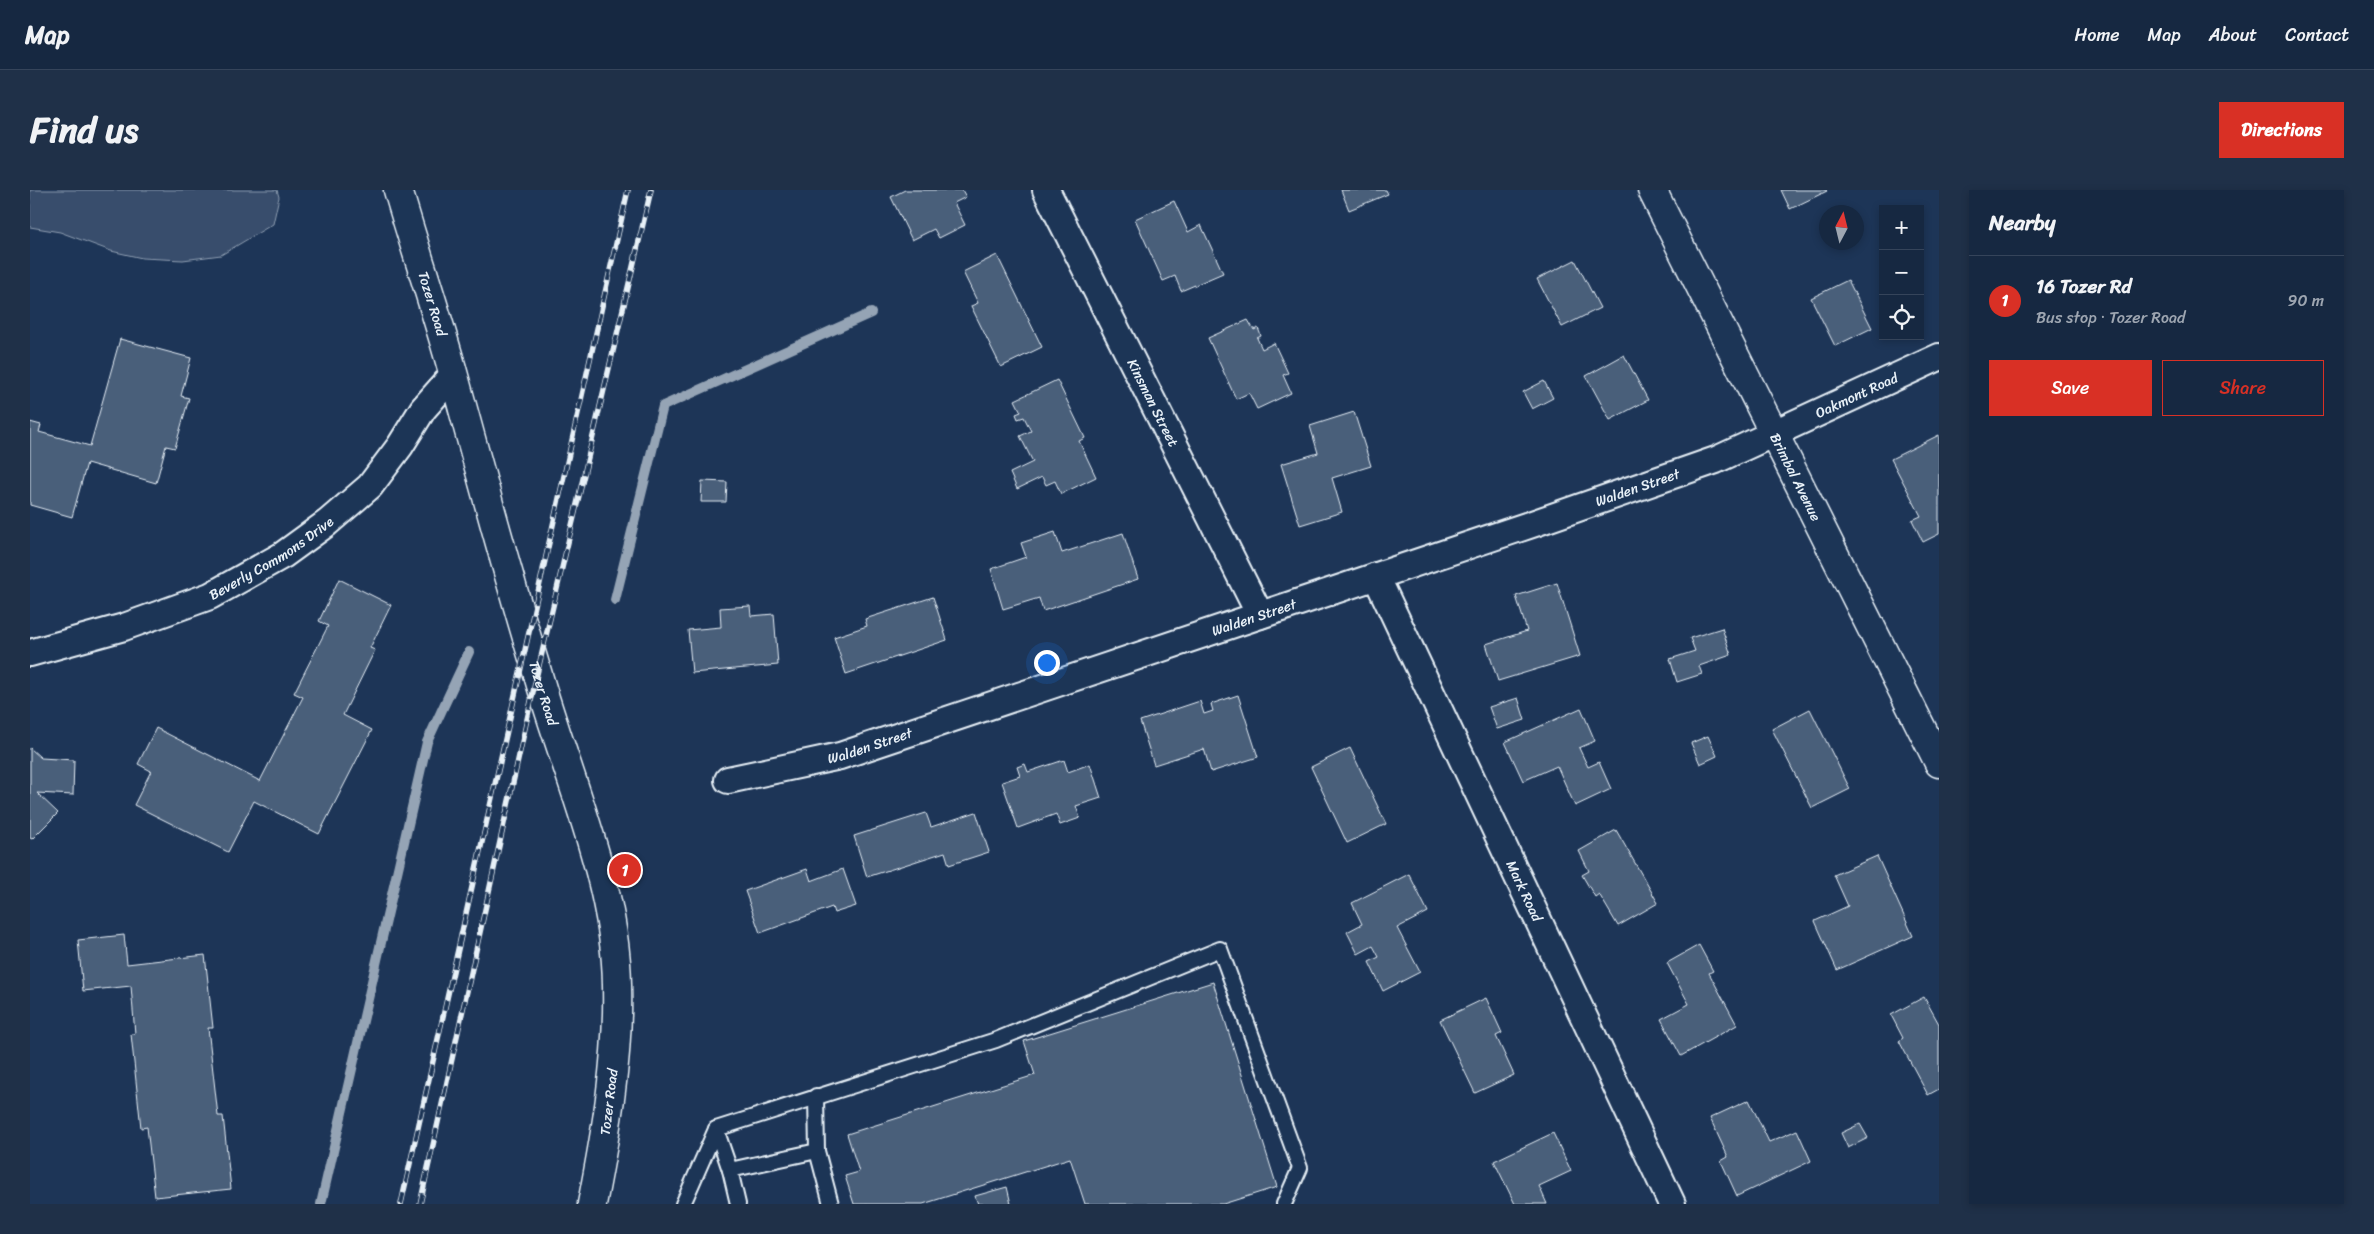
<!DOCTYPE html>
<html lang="en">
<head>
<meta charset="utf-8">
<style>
	:root { --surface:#162841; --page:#1f3048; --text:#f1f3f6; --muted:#9ea6b1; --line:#35445a; --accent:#d93025 }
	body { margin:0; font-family:Sriracha,sans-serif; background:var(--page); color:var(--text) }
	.controls { position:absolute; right:15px; top:15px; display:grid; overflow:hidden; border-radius:0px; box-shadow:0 2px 8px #0003 }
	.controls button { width:45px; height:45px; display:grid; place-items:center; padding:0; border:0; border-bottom:1px solid var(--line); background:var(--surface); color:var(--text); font:25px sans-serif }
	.compass { position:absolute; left:1789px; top:15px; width:45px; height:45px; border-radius:50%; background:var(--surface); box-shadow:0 2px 8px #0003; rotate:7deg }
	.you { position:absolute; left:1016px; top:472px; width:18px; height:18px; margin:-12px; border:4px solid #fff; border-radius:50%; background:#1a73e8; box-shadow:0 0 0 8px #1a73e833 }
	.badge { display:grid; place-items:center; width:32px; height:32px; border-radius:50%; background:var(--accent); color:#fff; font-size:16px; font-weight:700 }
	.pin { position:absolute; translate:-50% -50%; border:2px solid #fff; box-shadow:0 1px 5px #0006 }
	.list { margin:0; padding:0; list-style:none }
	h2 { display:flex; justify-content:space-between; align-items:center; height:65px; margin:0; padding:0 20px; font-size:21px }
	h2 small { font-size:16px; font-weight:400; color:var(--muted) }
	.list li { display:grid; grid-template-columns:32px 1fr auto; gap:15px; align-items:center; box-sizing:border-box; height:90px; padding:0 20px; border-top:1px solid var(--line) }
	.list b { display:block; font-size:19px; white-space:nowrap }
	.list p { margin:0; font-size:16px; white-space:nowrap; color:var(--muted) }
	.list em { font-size:16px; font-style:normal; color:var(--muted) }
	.actions { display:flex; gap:10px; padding:15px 20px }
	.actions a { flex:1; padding:11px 0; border:1px solid var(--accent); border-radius:0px; text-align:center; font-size:18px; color:var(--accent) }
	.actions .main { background:var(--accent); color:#fff }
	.icon { flex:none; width:28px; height:28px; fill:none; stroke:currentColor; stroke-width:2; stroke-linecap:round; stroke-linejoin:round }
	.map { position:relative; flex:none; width:1909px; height:1014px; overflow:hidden; border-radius:0px }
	header { display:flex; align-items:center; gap:30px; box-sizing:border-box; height:70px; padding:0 25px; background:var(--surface); border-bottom:1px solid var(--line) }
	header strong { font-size:24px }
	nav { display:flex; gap:28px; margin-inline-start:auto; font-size:18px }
	.intro { display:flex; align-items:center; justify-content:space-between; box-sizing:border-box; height:120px; padding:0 30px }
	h1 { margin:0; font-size:35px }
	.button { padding:12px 22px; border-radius:0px; background:var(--accent); color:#fff; font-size:18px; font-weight:700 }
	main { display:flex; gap:30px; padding:0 30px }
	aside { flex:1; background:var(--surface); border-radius:0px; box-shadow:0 2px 8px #0003 }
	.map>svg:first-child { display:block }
	.green { fill:#374d6c; stroke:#909fb2 }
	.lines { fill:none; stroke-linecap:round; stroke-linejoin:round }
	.stream { stroke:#95a4b5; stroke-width:10 }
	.building { fill:#495e7a; stroke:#e8f1f8 }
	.lane-casing { stroke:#e8f1f8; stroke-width:18 }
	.street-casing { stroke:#e8f1f8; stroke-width:30 }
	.secondary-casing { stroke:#e8f1f8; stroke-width:31 }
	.lane { stroke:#1d3557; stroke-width:14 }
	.street { stroke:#1d3557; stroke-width:26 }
	.secondary { stroke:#1d3557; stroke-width:28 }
	.rail-casing { stroke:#e8f1f8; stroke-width:5.5 }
	.rail { stroke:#1d3557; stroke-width:4; stroke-dasharray:11; stroke-linecap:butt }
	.labels { text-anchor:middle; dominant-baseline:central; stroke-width:4; stroke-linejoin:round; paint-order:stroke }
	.street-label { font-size:14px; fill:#e8f1f8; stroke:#1d3557 }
</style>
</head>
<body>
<header>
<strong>Map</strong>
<nav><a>Home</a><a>Map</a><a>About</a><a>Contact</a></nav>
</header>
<div class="intro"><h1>Find us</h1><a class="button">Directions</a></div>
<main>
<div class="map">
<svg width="1909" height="1014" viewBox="0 0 1909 1014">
	<rect width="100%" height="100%" fill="#1d3557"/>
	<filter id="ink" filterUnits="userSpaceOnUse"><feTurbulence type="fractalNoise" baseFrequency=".02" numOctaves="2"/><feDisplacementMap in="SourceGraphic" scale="10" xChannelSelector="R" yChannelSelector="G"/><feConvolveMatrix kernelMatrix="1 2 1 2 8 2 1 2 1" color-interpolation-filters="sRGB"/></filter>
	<g filter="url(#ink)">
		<!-- green -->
		<path class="green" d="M0 0H247L249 7 243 34 191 65 153 70 112 68 81 61 30 42 0 37Z"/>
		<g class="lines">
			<!-- stream -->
			<g class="stream">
				<path d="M585 410 633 216 841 123"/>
				<path d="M291 1014 397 552 439 462"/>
			</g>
		</g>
		<!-- building -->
		<g class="building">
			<path d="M875 0H932L936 7 924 13 935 35 909 48 904 39 882 50 861 7Z"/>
			<path d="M1311 0H1356L1358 4 1319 20Z"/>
			<path d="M1751 0H1796L1797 1 1760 19Z"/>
			<path d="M1144 11 1158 42 1171 35 1193 83 1151 101 1145 86 1133 91 1105 29Z"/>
			<path d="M967 65 1012 157 971 177 941 116 948 113 933 82Z"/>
			<path d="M1545 70 1570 118 1532 137 1507 89Z"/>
			<path d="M1818 90 1842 138 1805 156 1781 108Z"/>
			<path d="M1218 130 1224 140 1228 138 1231 146 1227 148 1232 159 1244 153 1258 183 1253 185 1261 203 1227 219 1219 203 1206 209 1178 148Z"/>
			<path d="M90 149 161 168 151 206 159 208 145 258 136 256 126 293 57 273 42 327 0 315V232L11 235 9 242 60 256Z"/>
			<path d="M1594 165 1618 210 1580 230 1556 186Z"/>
			<path d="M1027 190 1055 248 1049 251 1066 287 1031 304 1025 291 1016 295 1012 287 987 299 980 283 1003 272 990 246 1001 241 994 227 988 229 986 224 991 222 985 210Z"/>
			<path d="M1514 191 1523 208 1502 219 1493 202Z"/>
			<path d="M1324 222 1341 276 1302 288 1312 322 1270 335 1251 274 1288 263 1280 236Z"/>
			<path d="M1909 245V344L1893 352 1882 330 1891 326 1861 269Z"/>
			<path d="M672 291 697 292 696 312H671Z"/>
			<path d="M1025 342 1032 363 1093 343 1108 389 1013 421 1009 408 973 419 961 379 996 367 991 353Z"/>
			<path d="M309 389 361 415 340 458 345 460 313 525 342 540 289 644 224 611 198 662 104 615 121 581 108 574 126 538 230 591 273 507 264 503 298 436 289 431Z"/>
			<path d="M1527 393 1550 466 1468 491 1456 454 1497 441 1486 406Z"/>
			<path d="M903 407 917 450 816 484 804 447 837 436 835 429Z"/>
			<path d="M720 416 721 426 744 424 748 475 662 483 658 440 691 437 690 418Z"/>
			<path d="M1692 438 1701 465 1669 476 1672 484 1647 492 1640 469 1665 461 1660 448Z"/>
			<path d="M1208 505 1228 567 1181 582 1174 559 1124 575 1110 531 1170 511 1174 524 1183 521 1181 514Z"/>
			<path d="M1488 508 1495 530 1467 539 1459 517Z"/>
			<path d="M1551 518 1565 551 1549 558 1558 577 1569 572 1581 599 1545 616 1527 576 1493 591 1475 552Z"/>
			<path d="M1780 519 1820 599 1782 618 1742 539Z"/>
			<path d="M1678 546 1687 566 1670 574 1661 553Z"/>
			<path d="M0 558 11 568 44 570 43 605 7 603 28 623 2 649 0 648Z"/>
			<path d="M1320 558 1356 634 1317 653 1281 577Z"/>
			<path d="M1034 570 1038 582 1060 574 1071 608 1046 616 1050 628 1030 635 1026 624 988 638 972 592 990 586 987 577 995 574 998 582Z"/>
			<path d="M946 622 959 662 919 675 915 662 837 687 824 646 896 623 901 637Z"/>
			<path d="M1586 640 1628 713 1588 736 1569 704 1565 707 1552 685 1559 681 1549 661Z"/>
			<path d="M1847 666 1883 746 1807 780 1785 731 1818 716 1804 685Z"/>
			<path d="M777 679 781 691 813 679 826 716 804 723 802 717 730 743 715 701Z"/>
			<path d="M1379 684 1398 722 1367 738 1390 782 1353 801 1339 772 1349 767 1343 756 1328 764 1317 742 1332 734 1322 713Z"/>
			<path d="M94 745 97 774 175 765 183 838H178L188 926H193L201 999 125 1007 117 937 111 938 101 844H105L101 796 53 801 48 750Z"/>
			<path d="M1669 755 1683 781 1679 783 1707 835 1651 866 1631 829 1659 814 1637 773Z"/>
			<path d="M1183 792 1247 997 1193 1014H1055L1040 968 893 1014H824L815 986 829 982 817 944 1005 885 994 851Z"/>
			<path d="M1894 807 1909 834V899L1898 905 1869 851 1873 848 1861 825Z"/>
			<path d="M1456 808 1472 843 1466 846 1484 885 1445 903 1410 830Z"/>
			<path d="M1719 910 1739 952 1767 940 1781 971 1707 1006 1691 971 1698 967 1680 928Z"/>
			<path d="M1830 934 1838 948 1818 958 1811 943Z"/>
			<path d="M1523 943 1541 981 1509 996 1517 1014H1485L1464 971Z"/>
			<path d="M977 997 981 1014H948L945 1006Z"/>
		</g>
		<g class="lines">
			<!-- lane casing -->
			<g class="lane-casing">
				<g id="lane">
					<path d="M786 906 787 961 801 1014"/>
					<path d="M686 939 700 980 708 1014"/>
					<path d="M700 980 787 961"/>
					<path d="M653 1014 686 939 966 850 1190 759 1270 978 1254 1014"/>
				</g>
			</g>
			<!-- street casing -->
			<g class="street-casing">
				<g id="street">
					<path id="s1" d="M1016 0 1230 425"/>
					<path id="s2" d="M1346 386 1642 1014"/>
					<path id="s3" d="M0 463 94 437 180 406 253 365 297 333 340 296 370 256 393 219 423 185"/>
					<path id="s4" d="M698 590 810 566 1505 333 1686 270 1909 167"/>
				</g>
			</g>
			<!-- secondary casing -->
			<g class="secondary-casing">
				<g id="secondary">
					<path id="s5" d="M368 0C386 62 407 124 424 186 451 286 478 386 508 485 536 583 586 693 587 795 589 868 576 942 562 1014"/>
					<path id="s6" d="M1622 0 1909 573"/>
				</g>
			</g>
			<!-- lane -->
			<use href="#lane" class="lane"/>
			<!-- street -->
			<use href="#street" class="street"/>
			<!-- secondary -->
			<use href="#secondary" class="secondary"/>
			<!-- rail casing -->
			<g class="rail-casing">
				<g id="rail">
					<path d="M371 1014 598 0"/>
					<path d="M390 1014 507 484 621 0"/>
				</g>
			</g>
			<!-- rail -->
			<use href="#rail" class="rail"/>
		</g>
	</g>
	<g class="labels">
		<!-- street labels -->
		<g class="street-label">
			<text stroke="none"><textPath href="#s5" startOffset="119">Tozer Road</textPath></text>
			<text stroke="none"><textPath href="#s4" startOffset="1194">Oakmont Road</textPath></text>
			<text stroke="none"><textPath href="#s1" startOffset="238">Kinsman Street</textPath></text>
			<text stroke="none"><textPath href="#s6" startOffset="321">Brimbal Avenue</textPath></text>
			<text stroke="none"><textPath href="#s4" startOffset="956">Walden Street</textPath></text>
			<text stroke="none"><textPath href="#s3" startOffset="261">Beverly Commons Drive</textPath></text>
			<text stroke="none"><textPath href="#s4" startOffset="551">Walden Street</textPath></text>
			<text stroke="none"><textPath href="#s5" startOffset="524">Tozer Road</textPath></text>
			<text stroke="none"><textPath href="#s4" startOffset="146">Walden Street</textPath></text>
			<text stroke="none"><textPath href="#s2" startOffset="348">Mark Road</textPath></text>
			<text transform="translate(579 912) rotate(-83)">Tozer Road</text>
		</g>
	</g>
</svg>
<div class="controls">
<button>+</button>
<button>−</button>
<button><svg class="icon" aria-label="locate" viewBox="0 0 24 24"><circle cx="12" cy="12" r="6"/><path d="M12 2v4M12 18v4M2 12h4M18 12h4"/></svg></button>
</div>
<svg class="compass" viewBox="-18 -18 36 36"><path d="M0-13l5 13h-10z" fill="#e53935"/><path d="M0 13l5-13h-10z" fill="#9ea6b1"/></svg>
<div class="you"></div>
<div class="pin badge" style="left:595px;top:680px">1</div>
</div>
<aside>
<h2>Nearby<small></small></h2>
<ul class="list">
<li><span class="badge">1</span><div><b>16 Tozer Rd</b><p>Bus stop · Tozer Road</p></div><em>90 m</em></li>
</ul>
<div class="actions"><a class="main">Save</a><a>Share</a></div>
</aside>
</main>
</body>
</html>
